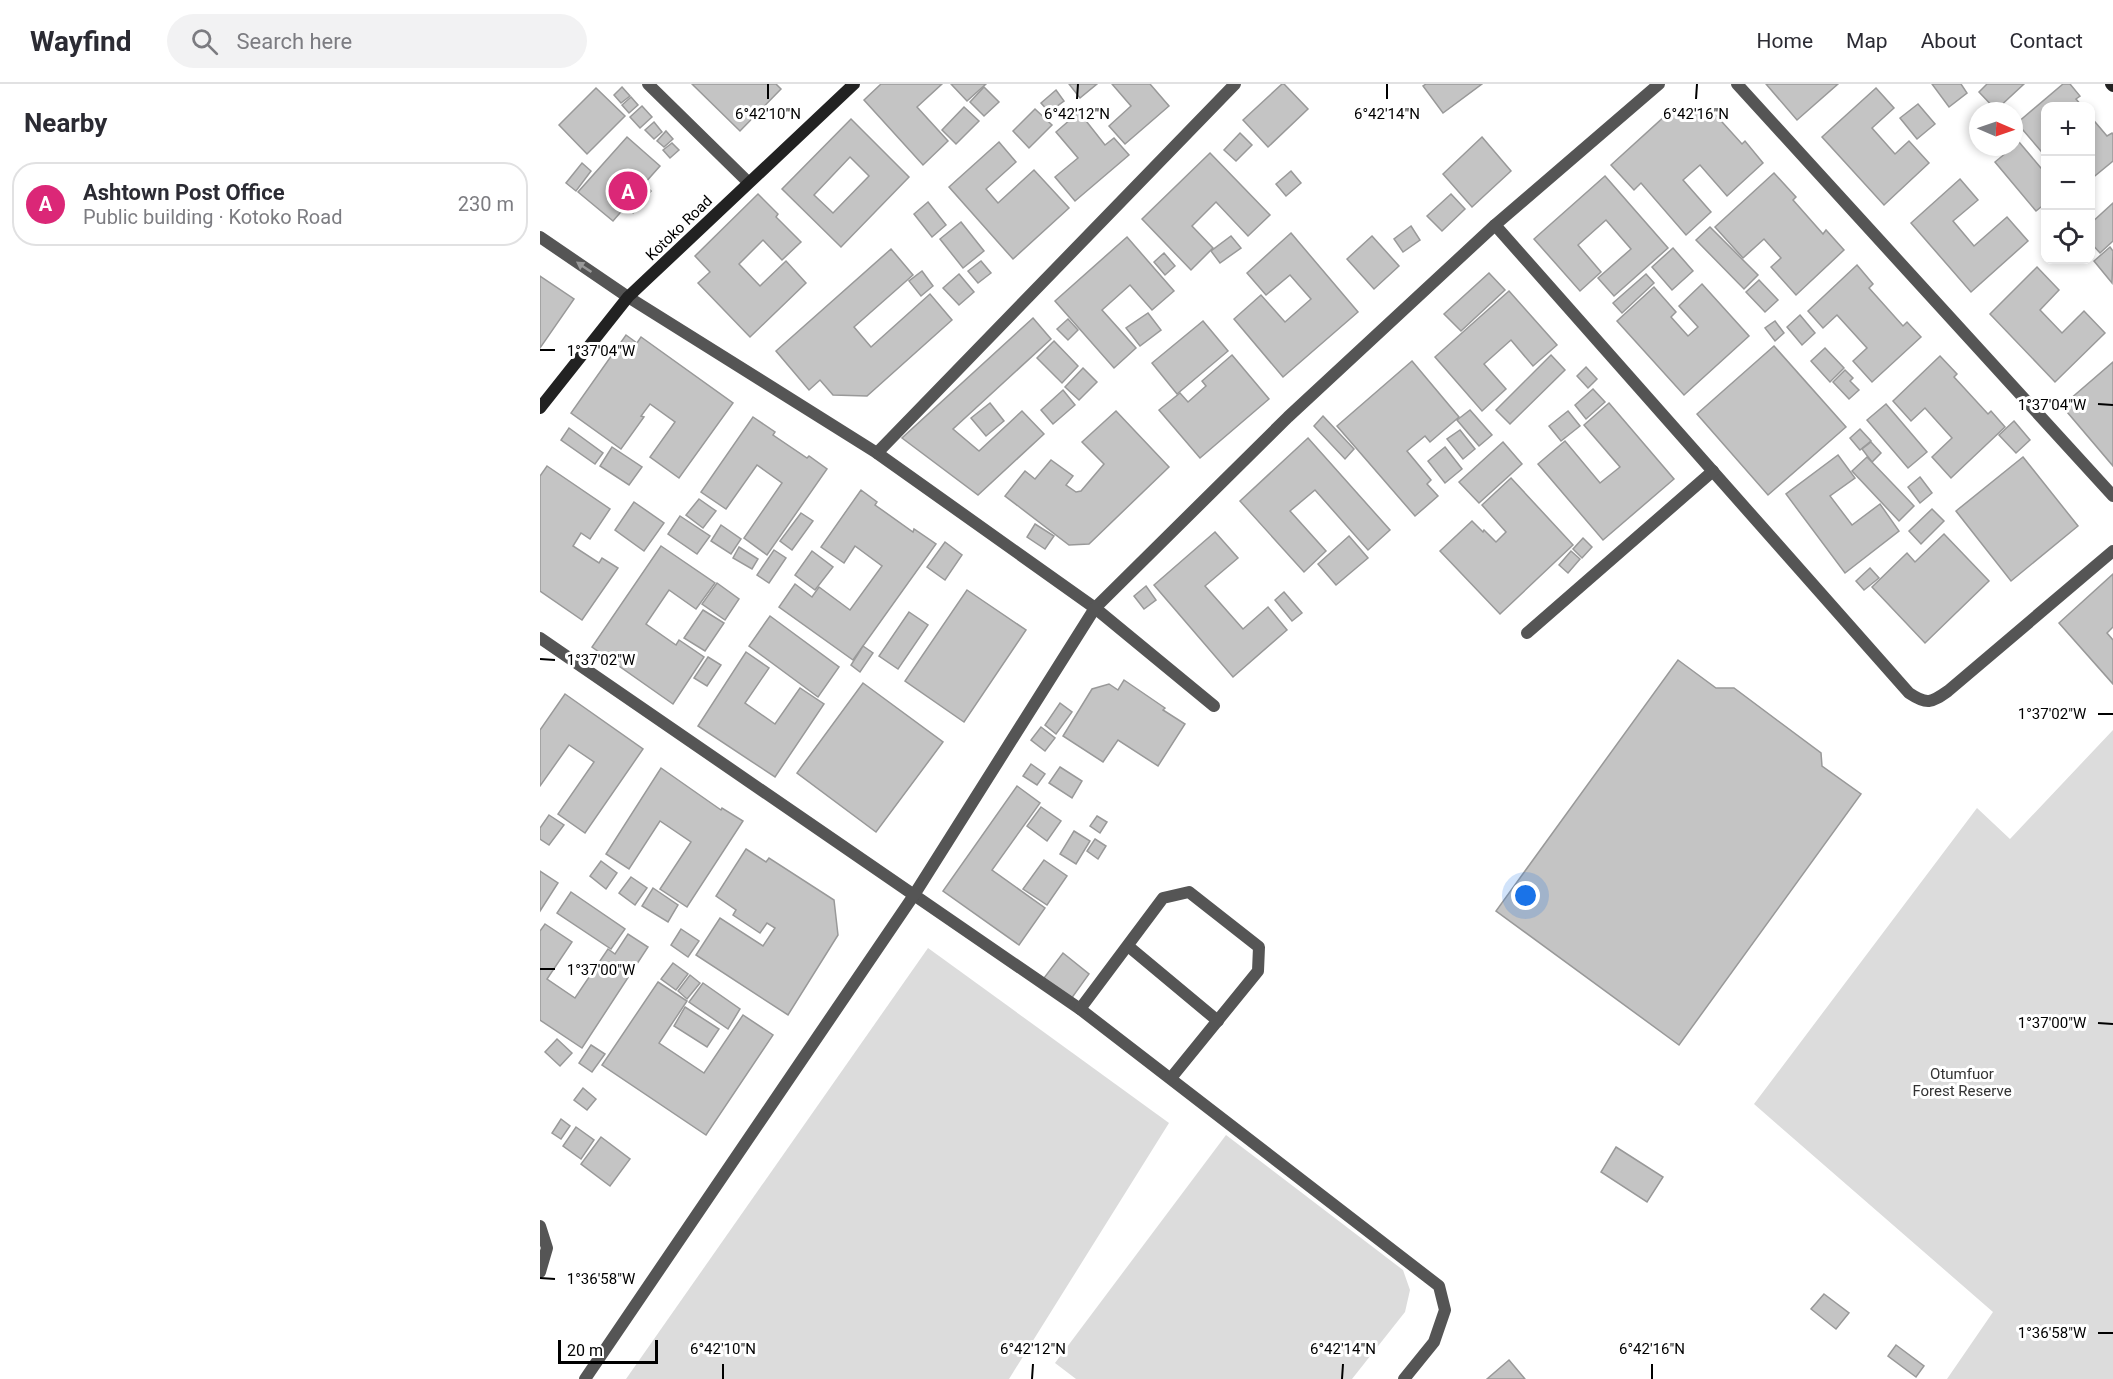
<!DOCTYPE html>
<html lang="en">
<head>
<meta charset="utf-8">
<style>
	:root { --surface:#fff; --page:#f2f2f3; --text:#2b2b33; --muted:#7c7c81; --line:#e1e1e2; --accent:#db2777 }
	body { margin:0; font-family:Roboto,sans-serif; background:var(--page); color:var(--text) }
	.controls { position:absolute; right:18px; top:18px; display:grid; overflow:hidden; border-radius:12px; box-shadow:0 3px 9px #0003 }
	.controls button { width:54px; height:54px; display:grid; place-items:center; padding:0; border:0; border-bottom:2px solid var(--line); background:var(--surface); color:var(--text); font:30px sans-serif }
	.compass { position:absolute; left:1429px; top:18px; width:54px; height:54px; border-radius:50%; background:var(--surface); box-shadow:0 3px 9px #0003; rotate:92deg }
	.scale { position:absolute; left:18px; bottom:15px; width:100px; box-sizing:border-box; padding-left:6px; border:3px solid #000; border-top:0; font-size:16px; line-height:21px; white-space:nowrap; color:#000; -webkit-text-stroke:4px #fff; paint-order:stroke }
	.you { position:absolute; left:986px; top:812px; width:21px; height:21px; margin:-15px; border:4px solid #fff; border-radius:50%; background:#1a73e8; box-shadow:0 0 0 9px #1a73e833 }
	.badge { display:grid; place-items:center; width:39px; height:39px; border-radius:50%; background:var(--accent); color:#fff; font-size:20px; font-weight:700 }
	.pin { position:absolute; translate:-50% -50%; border:3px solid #fff; box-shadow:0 2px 6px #0006 }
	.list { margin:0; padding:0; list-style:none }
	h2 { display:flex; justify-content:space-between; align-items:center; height:78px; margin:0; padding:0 24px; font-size:26px }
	h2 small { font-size:20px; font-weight:400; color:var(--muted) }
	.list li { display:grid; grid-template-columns:39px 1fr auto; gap:18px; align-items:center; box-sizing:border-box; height:84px; margin:0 12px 12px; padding:0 12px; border:2px solid var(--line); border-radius:24px }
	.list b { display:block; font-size:22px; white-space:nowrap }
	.list p { margin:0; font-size:20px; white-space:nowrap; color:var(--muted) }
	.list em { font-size:20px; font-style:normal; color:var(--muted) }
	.icon { flex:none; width:33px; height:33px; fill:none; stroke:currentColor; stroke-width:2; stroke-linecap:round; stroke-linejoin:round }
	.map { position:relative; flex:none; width:1573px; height:1295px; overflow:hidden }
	header { display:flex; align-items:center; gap:36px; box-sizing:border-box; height:84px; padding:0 30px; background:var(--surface); border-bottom:2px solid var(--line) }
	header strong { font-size:28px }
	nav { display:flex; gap:33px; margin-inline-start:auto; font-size:21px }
	.search { width:420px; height:54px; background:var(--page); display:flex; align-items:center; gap:15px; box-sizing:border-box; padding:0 21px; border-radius:33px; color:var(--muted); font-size:22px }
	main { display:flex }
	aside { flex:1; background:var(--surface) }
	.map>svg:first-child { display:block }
	.green { fill:#dcdcdc }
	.building { fill:#c4c4c4; stroke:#999; stroke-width:1.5; fill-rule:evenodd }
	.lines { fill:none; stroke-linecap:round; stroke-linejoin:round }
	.lane { stroke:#555; stroke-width:12 }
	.street { stroke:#555; stroke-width:12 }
	.secondary { stroke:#222; stroke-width:12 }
	.oneway { fill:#999 }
	.ticks { fill:none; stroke:#000; stroke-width:2 }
	.labels { text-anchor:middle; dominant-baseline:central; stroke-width:6; stroke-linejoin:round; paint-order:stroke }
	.street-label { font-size:15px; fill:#000; stroke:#fff }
	.park-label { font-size:15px; fill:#333; stroke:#fff }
	.ticks-label { font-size:15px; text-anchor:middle; fill:#000; stroke:#fff; stroke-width:6; stroke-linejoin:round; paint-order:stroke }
</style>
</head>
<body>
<header>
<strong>Wayfind</strong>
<div class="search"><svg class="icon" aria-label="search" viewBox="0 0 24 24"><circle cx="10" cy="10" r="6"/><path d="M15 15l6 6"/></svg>Search here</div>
<nav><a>Home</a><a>Map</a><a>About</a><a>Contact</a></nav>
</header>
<main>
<aside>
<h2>Nearby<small></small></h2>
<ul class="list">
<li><span class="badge">A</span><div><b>Ashtown Post Office</b><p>Public building · Kotoko Road</p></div><em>230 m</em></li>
</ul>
</aside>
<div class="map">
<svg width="1573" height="1295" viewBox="0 0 1573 1295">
	<rect width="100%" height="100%" fill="#fff"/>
	<!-- green -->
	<g class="green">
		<path d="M1573 646V1295H1407L1453 1228 1214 1020 1437 724 1470 755Z"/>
		<path d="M388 864 629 1039 469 1295H86Z"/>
		<path d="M686 1051 863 1186 870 1206 865 1228 812 1295H536L515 1279Z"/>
	</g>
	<!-- building -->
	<g class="building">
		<path d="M152 0H236L241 5 200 47Z"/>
		<path d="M341 0H402L377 23 408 57 383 81 324 16Z"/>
		<path d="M411 0H446L427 17Z"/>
		<path d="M529 0H557L540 14Z"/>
		<path d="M572 0H610L629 22 585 60 569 42 591 22Z"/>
		<path d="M742 0H744L768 25 728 63 703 36Z"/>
		<path d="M886 0H942L903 29 883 2Z"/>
		<path d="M1226 0H1298L1257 36Z"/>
		<path d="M1392 0H1421L1427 9 1409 23Z"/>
		<path d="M1447 0H1484L1456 26 1439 8Z"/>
		<path d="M1523 0H1530L1540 12 1536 15 1542 22H1506V73L1477 39Z"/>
		<path d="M82 3 90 12 81 19 74 11Z"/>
		<path d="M444 3 459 18 444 32 430 18Z"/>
		<path d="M56 4 85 32 47 70 19 41Z"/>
		<path d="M1336 4 1354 24 1332 44 1355 70 1369 57 1389 79 1344 121 1282 53Z"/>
		<path d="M516 6 524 17 509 28 501 19Z"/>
		<path d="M91 13 98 21 89 29 82 21Z"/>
		<path d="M1378 20 1395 40 1377 55 1360 34Z"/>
		<path d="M102 22 112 33 100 44 90 33Z"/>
		<path d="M424 23 439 37 416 60 402 46Z"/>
		<path d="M495 25 512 41 489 64 473 47Z"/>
		<path d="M539 28 565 61 574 54 589 71 535 117 515 93 538 74 516 48Z"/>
		<path d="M1173 28 1202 60 1205 57 1223 79 1187 112 1160 81 1143 96 1171 128 1146 151 1101 99 1094 106 1071 81 1125 32 1132 29 1164 30 1168 34Z"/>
		<path d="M1550 32 1567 52 1572 49 1573 51V77L1550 96Z"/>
		<path d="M311 35 369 93 301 163 242 105ZM310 73 329 92 293 129 274 111Z"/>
		<path d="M114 38 122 48 114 55 105 46Z"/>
		<path d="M126 47 133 55 124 63 117 57Z"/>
		<path d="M700 49 712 61 696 77 684 66Z"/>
		<path d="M87 53 120 82 104 100 111 107 93 129 86 122 73 137 38 108Z"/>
		<path d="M942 53 971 87 932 123 903 90Z"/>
		<path d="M459 58 476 78 446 105 458 119 494 86 529 124 473 175 409 103Z"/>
		<path d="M1479 58 1506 90V119L1496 127 1455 78Z"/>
		<path d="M132 59 139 66 130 74 123 66Z"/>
		<path d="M670 69 730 131 708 152 676 118 652 142 673 164 651 186 602 135Z"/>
		<path d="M42 79 51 87 36 107 26 99Z"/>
		<path d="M751 87 761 99 746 112 736 100Z"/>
		<path d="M1234 89 1256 113 1253 116 1283 150 1286 146 1304 166 1256 211 1231 183 1241 174 1224 155 1203 174 1175 143Z"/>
		<path d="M1065 92 1128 164 1074 212 1058 194 1091 165 1066 136 1038 161 1061 188 1040 207 994 155Z"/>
		<path d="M1420 95 1438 116 1413 137 1434 162 1467 133 1488 157 1431 208 1371 139Z"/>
		<path d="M218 110 238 130 236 133 261 158 242 176 223 156 199 180 220 202 246 177 266 199 210 253 158 199 170 188 155 172Z"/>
		<path d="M911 110 925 125 902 147 887 132Z"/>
		<path d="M388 118 406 141 392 153 374 130Z"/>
		<path d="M1573 119V157L1560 169 1550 158V140Z"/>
		<path d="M421 138 444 167 423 184 400 155Z"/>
		<path d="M871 142 880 156 863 168 854 155Z"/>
		<path d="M1170 143 1218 191 1204 205 1156 156Z"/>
		<path d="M751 149 818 228 743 293 694 235 721 211 745 238 771 215 750 191 726 211 707 189Z"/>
		<path d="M691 152 701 164 680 179 671 167Z"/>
		<path d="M832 152 859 182 834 205 807 175Z"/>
		<path d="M587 153 634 207 612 226 590 201 562 226 596 264 574 284 515 217Z"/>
		<path d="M1570 163 1573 167 1572 199 1554 177Z"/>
		<path d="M1133 164 1153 187 1132 206 1112 183Z"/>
		<path d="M351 165 373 191 314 243 331 263 390 210 412 236 327 312 293 311 280 296 269 306 236 267Z"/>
		<path d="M624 169 635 182 625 191 614 178Z"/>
		<path d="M441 177 451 189 438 199 428 187Z"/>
		<path d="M1317 181 1333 200 1329 204 1363 242 1367 238 1381 253 1332 298 1313 277 1327 264 1297 231 1283 244 1268 227Z"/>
		<path d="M1497 183 1519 206 1500 226 1522 249 1544 227 1565 249 1515 298 1450 230Z"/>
		<path d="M382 187 393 202 381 212 369 197Z"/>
		<path d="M949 189 965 206 921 247 904 230Z"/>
		<path d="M419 190 434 208 419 221 403 204Z"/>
		<path d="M1106 190 1114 199 1082 229 1073 219Z"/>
		<path d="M0 192 34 215 0 264Z"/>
		<path d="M1219 196 1238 216 1225 228 1206 208Z"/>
		<path d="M1162 200 1209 252 1144 311 1077 237 1114 203 1136 228 1131 233 1148 252 1158 243 1139 222Z"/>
		<path d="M969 207 1017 261 993 282 971 256 944 280 966 305 942 327 895 273Z"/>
		<path d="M608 229 621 246 600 262 586 244Z"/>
		<path d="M1260 231 1275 249 1262 261 1247 243Z"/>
		<path d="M493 234 511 255 413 345 439 367 482 327 504 350 438 411 362 354Z"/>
		<path d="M528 235 538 246 528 256 517 245Z"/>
		<path d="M663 237 688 267 637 310 612 279Z"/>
		<path d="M1235 237 1244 249 1235 257 1225 244Z"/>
		<path d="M86 251 97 259 101 253 193 319 139 394 110 373 135 338 110 320 101 332 104 333 81 365 31 329Z"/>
		<path d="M514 257 538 282 522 299 497 274Z"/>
		<path d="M1234 262 1306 343 1228 411 1157 330Z"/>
		<path d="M1285 264 1304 284 1290 298 1271 277Z"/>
		<path d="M692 271 729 315 660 374 619 326 640 309 648 318 666 302 662 297Z"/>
		<path d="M1011 271 1025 286 970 340 956 326Z"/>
		<path d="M1400 272 1417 290 1414 293 1448 330 1451 327 1465 343 1411 394 1392 373 1412 354 1385 324 1371 337 1353 317Z"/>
		<path d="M872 277 919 333 890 358 885 352 867 367 891 396 887 400 898 412 875 432 797 342Z"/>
		<path d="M1573 278V382L1522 322Z"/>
		<path d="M1046 283 1057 295 1048 304 1037 292Z"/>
		<path d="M543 284 557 298 539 316 525 303Z"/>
		<path d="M1305 286 1313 294 1310 297 1319 306 1309 315 1293 298Z"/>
		<path d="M1053 305 1065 318 1046 335 1035 321Z"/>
		<path d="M523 306 535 321 513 340 501 326Z"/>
		<path d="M450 319 464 337 446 352 431 334Z"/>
		<path d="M1069 319 1134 395 1063 456 998 380 1025 357 1060 399 1080 383 1044 341Z"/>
		<path d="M1346 320 1387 368 1368 384 1327 336Z"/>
		<path d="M930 326 952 351 939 362 917 336Z"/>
		<path d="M576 327 629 383 549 460 529 461 465 412 485 387 495 395 511 376 533 392 526 401 536 408 541 407 564 380 542 358Z"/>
		<path d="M1028 327 1040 342 1021 357 1009 342Z"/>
		<path d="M783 332 814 365 805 375 774 342Z"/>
		<path d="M213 333 235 348 233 351 267 374 269 372 287 385 227 471 204 454 242 399 217 381 186 425 161 408Z"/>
		<path d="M1474 337 1490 356 1476 369 1459 351Z"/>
		<path d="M29 344 63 369 55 380 21 356Z"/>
		<path d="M1320 345 1331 357 1320 366 1310 354Z"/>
		<path d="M920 346 935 365 923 375 907 355Z"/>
		<path d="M768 354 850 446 828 466 775 406 750 427 786 467 764 488 700 417Z"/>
		<path d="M963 358 982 380 939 419 919 398Z"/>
		<path d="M1331 358 1341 369 1332 378 1322 365Z"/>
		<path d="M72 363 102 383 89 401 60 382Z"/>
		<path d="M905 363 922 385 905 399 888 377Z"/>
		<path d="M1298 371 1315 394 1290 412 1312 441 1340 420 1359 447 1305 489 1246 410Z"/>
		<path d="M1327 373 1374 422 1359 437 1312 387Z"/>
		<path d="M1483 373 1538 442 1471 497 1416 427Z"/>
		<path d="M7 382 70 425 50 455 41 449 33 462 59 479 62 474 78 484 42 536 0 507V392Z"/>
		<path d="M1380 393 1392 409 1380 419 1368 403Z"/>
		<path d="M971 394 1033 461 960 530 900 467 932 437 943 448 944 446 956 458 966 448 942 421Z"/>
		<path d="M321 406 337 418 335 421 373 448 374 445 396 460 313 576 239 523 255 500 272 513 279 503 310 526 342 482 315 462 304 479 281 463Z"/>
		<path d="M159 415 176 427 163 444 146 431Z"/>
		<path d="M94 418 124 439 104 467 75 446Z"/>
		<path d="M1392 425 1404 437 1381 460 1369 447Z"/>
		<path d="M261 429 273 437 252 466 240 457Z"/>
		<path d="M140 432 170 452 157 470 128 450Z"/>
		<path d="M495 440 514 452 505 465 487 453Z"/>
		<path d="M181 441 201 455 191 470 171 457Z"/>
		<path d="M675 448 698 474 665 502 703 545 728 523 747 546 693 593 614 501Z"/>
		<path d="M1404 450 1449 497 1385 559 1332 503 1367 469 1375 478Z"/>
		<path d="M809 452 828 474 796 501 778 480Z"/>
		<path d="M1043 454 1052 463 1042 474 1033 465Z"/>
		<path d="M405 458 422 471 405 496 387 483Z"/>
		<path d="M121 462 175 499 156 525 129 506 106 540 136 561 139 556 164 573 133 620 52 563Z"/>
		<path d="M199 463 218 475 212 485 193 474Z"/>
		<path d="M234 466 246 474 229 499 217 491Z"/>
		<path d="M272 467 293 483 275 506 255 491Z"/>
		<path d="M1031 467 1040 475 1028 489 1019 481Z"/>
		<path d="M1330 484 1339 494 1324 506 1316 497Z"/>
		<path d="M1573 490V543L1567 549 1573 556V600L1519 539Z"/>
		<path d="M177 499 199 515 185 536 162 520Z"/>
		<path d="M606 502 616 516 604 525 594 512Z"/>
		<path d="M427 506 486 546 424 638 365 597Z"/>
		<path d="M744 508 762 529 752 537 735 516Z"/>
		<path d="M163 526 184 539 165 567 144 554Z"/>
		<path d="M369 528 388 541 358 585 339 572Z"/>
		<path d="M230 532 299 583 278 613 209 562Z"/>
		<path d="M323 562 333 569 320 588 311 581Z"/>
		<path d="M206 568 229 584 205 619 235 640 260 604 284 620 235 693 158 642Z"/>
		<path d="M168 573 181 581 167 602 154 594Z"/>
		<path d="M1138 576 1176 604H1194L1281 669 1282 682 1321 710 1139 961 956 827Z"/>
		<path d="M584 596 625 624 623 626 645 640 618 682 578 656 563 678 523 652 552 605 569 600 578 606Z"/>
		<path d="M323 599 403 658 336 748 257 689Z"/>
		<path d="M25 610 103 665 45 749 18 730 54 678 29 661 0 702V646Z"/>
		<path d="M520 619 532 628 516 650 505 641Z"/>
		<path d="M501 643 515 654 505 667 491 656Z"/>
		<path d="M491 680 505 690 497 701 483 692Z"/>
		<path d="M520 683 542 697 532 714 509 699Z"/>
		<path d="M121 684 181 726 182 724 203 737 147 823 120 805 151 758 120 737 89 785 66 770Z"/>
		<path d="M477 702 500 719 452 786 505 824 479 861 403 807Z"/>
		<path d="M501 723 521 737 507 757 487 742Z"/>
		<path d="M9 731 24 741 9 761 0 755V744Z"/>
		<path d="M557 732 567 738 560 749 550 742Z"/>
		<path d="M534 747 550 757 536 780 520 770Z"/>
		<path d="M555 755 566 762 558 775 547 767Z"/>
		<path d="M206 765 226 778 229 774 294 816 298 851 248 931 156 871 180 834 223 862 235 844 227 839 220 849 193 831 196 826 176 812Z"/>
		<path d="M504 776 527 792 507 821 483 805Z"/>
		<path d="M61 777 77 789 66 805 50 792Z"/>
		<path d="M0 787 18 799 0 827Z"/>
		<path d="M91 793 107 804 95 821 79 809Z"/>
		<path d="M113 804 138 821 128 838 102 822Z"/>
		<path d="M31 808 85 845 71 865 17 829Z"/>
		<path d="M5 840 32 858 7 895 35 914 68 865 75 870 88 850 108 863 42 964 0 936V847Z"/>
		<path d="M141 845 159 857 148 873 131 861Z"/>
		<path d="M523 869 549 890 531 915 504 894Z"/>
		<path d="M133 879 148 890 136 906 121 895Z"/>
		<path d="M150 891 160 899 147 915 138 907Z"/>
		<path d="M118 898 147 917 119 959 164 989 203 931 233 951 166 1051 62 981Z"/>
		<path d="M163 899 200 925 188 945 149 918Z"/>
		<path d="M145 923 179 945 167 963 134 942Z"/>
		<path d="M17 955 32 969 20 982 5 968Z"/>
		<path d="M51 961 65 970 52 988 39 979Z"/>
		<path d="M43 1004 56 1015 47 1026 34 1016Z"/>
		<path d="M21 1035 30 1042 21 1055 12 1049Z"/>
		<path d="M36 1043 54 1056 41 1075 23 1062Z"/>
		<path d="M61 1053 90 1075 70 1102 41 1080Z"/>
		<path d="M1076 1063 1123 1093 1107 1118 1061 1088Z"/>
		<path d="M1284 1210 1309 1229 1296 1245 1271 1225Z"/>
		<path d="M1356 1261 1384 1282 1376 1293 1348 1272Z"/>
		<path d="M969 1276 985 1295H947Z"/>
	</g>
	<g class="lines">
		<!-- lane -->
		<g class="lane">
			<path d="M374 811 540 925 899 1202 905 1226 894 1258 864 1295"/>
			<path d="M588 862 678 937"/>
			<path d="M540 925 623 814 649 808 719 863 718 887 631 994"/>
			<path d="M0 1142 7 1164 0 1188"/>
		</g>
		<!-- street -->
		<g class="street">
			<path d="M108 0 208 98"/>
			<path d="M1197 0 1573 412"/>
			<path d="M955 141 1369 609C1387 621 1391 619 1408 607L1573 467"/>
			<path d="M0 153 88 213 337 369 555 524 674 622"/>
			<path d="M337 369 695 0"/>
			<path d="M987 549 1173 387"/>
			<path d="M0 554 374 811"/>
			<path d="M45 1295 374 811 555 524 748 333 955 141 1119 0"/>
		</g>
		<!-- secondary -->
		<g class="secondary">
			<path d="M1571 0 1573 2"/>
			<path d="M0 324 88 213 314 0"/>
		</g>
	</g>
	<!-- one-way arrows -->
	<defs><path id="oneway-solid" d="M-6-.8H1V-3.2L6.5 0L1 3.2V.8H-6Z" transform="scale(1.5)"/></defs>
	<use class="oneway" href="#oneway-solid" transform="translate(44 183) rotate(-146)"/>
	<!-- ticks -->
	<path class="ticks" d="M228 15V0M537 15 538 0M847 15V0M1156 15 1157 0M0 266H15M1558 320 1573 321M0 575 15 576M1558 630H1573M0 885H15M1558 939 1573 940M0 1194 15 1195M1558 1249H1573M183 1295V1280M492 1295 493 1280M802 1295 803 1280M1112 1295V1280"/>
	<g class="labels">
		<!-- street labels -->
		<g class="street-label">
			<text transform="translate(139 144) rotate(-44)">Kotoko Road</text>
		</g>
		<!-- park labels -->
		<g class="park-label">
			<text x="1422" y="990">Otumfuor<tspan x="1422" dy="17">Forest Reserve</tspan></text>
		</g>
	</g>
	<g class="ticks-label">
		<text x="228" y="35">6°42'10"N</text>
		<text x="537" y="35">6°42'12"N</text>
		<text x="847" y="35">6°42'14"N</text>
		<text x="1156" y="35">6°42'16"N</text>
		<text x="61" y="272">1°37'04"W</text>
		<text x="1512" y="326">1°37'04"W</text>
		<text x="61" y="581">1°37'02"W</text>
		<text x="1512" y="635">1°37'02"W</text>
		<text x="61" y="891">1°37'00"W</text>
		<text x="1512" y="944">1°37'00"W</text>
		<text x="61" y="1200">1°36'58"W</text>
		<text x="1512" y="1254">1°36'58"W</text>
		<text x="183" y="1270">6°42'10"N</text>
		<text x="493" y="1270">6°42'12"N</text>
		<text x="803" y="1270">6°42'14"N</text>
		<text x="1112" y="1270">6°42'16"N</text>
	</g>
</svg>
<div class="controls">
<button>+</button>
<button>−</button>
<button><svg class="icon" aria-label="locate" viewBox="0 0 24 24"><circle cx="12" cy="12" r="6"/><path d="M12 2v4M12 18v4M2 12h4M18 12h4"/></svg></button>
</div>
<svg class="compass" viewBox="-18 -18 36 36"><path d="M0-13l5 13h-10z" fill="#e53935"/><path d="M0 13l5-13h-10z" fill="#7c7c81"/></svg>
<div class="scale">20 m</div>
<div class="you"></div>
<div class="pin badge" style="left:88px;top:107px">A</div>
</div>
</main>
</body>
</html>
